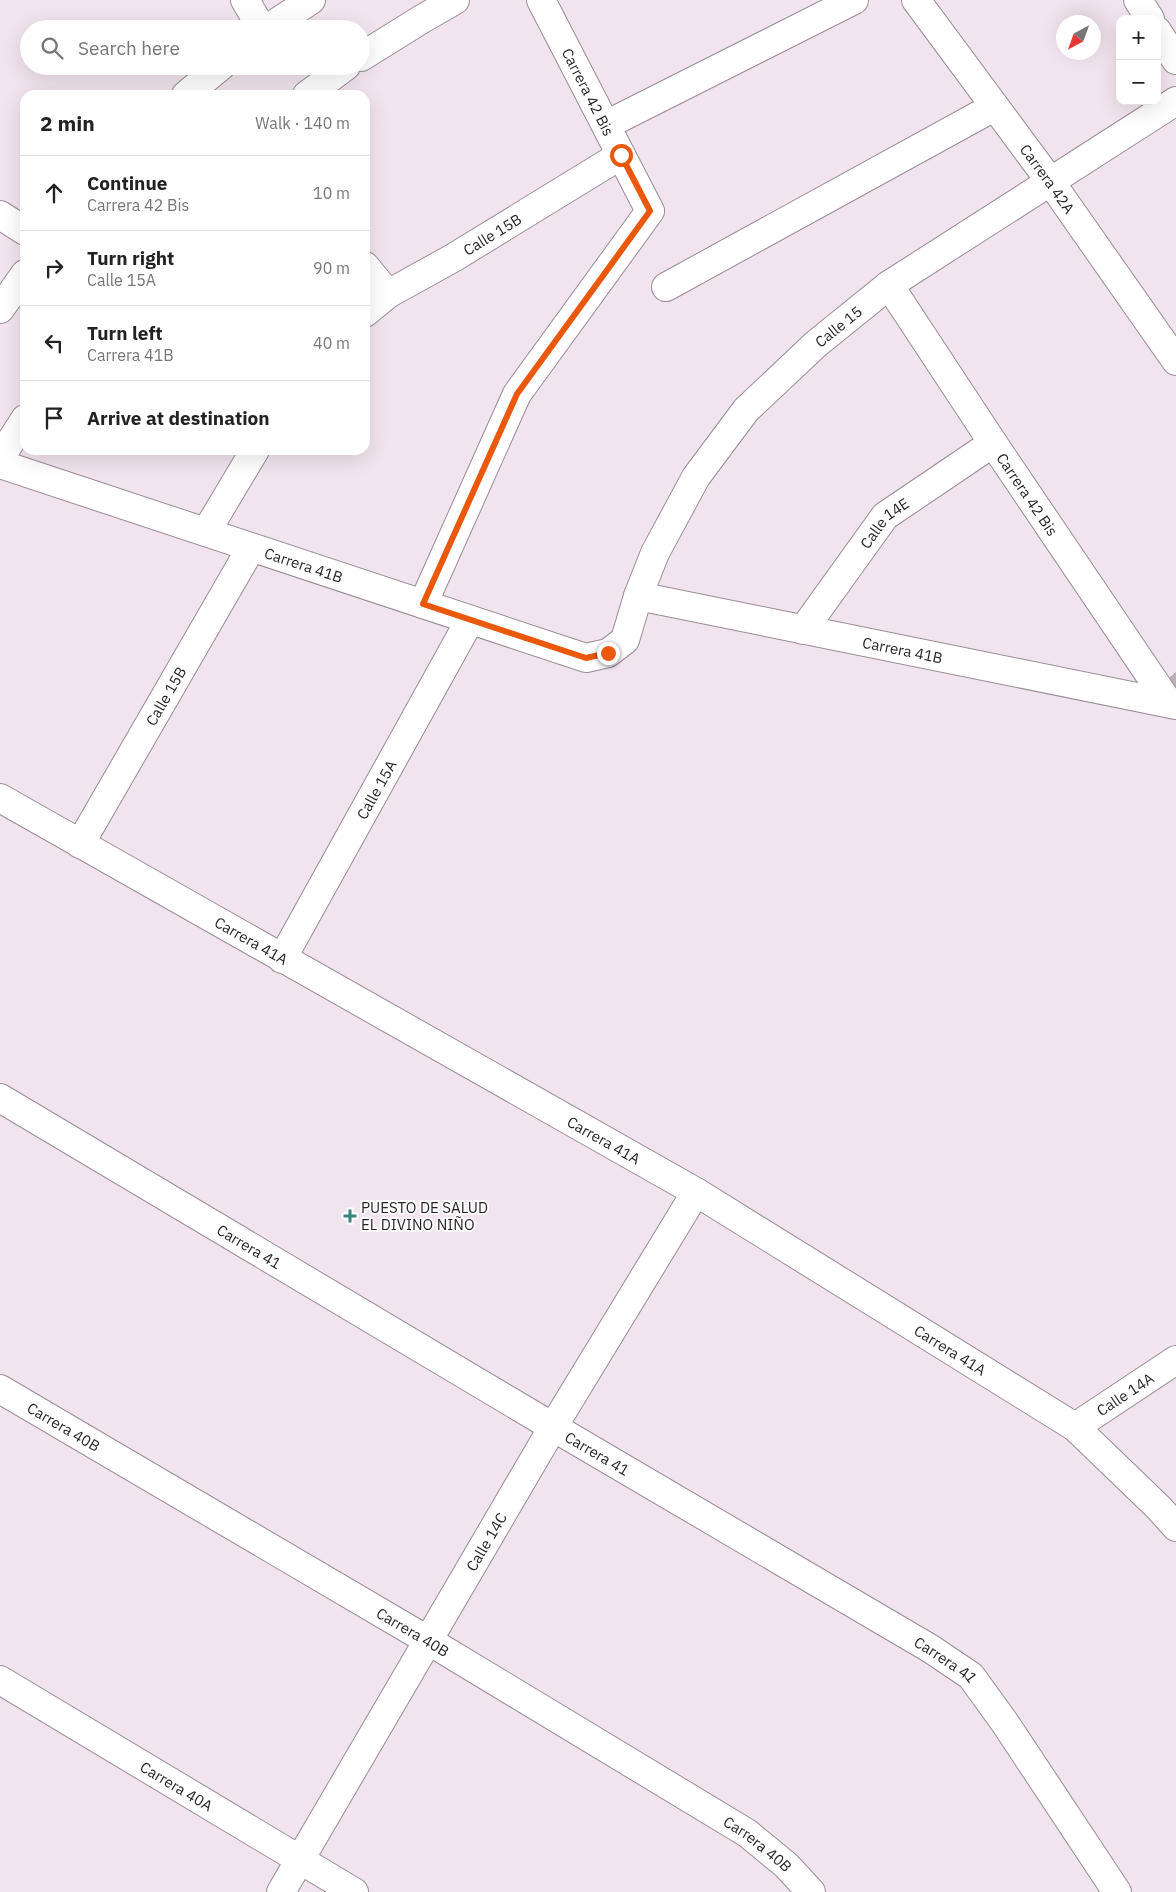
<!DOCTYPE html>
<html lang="en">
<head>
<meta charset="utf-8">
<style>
	:root { --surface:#fff; --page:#f6f6f6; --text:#222; --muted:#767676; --line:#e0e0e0 }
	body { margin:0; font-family:"IBM Plex Sans",sans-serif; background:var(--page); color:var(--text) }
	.controls { position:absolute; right:15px; top:15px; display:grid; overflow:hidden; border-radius:10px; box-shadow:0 5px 20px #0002 }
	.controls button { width:45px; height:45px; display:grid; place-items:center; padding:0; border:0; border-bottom:1px solid var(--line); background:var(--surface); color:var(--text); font:25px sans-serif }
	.compass { position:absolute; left:1056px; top:15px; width:45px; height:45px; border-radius:50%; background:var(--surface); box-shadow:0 5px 20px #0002; rotate:221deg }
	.stop { position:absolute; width:15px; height:15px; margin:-11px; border:4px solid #ea580c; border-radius:50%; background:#fff }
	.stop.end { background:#ea580c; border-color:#fff; box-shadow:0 1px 5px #0008 }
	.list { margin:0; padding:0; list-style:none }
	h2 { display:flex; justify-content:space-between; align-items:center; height:65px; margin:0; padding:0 20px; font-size:21px }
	h2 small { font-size:16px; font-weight:400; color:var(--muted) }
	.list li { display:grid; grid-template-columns:32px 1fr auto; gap:15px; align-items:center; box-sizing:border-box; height:75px; padding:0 20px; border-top:1px solid var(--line) }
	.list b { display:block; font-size:19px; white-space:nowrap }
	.list p { margin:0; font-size:16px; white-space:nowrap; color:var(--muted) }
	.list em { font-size:16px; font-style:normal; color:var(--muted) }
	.icon { flex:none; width:28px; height:28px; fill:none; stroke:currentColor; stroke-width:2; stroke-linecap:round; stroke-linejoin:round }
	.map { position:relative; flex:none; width:1176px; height:1892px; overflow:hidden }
	.search { position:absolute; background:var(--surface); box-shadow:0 5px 20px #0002; left:20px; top:20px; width:350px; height:55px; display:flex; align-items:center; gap:12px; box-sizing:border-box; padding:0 18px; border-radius:28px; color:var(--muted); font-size:19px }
	.panel { position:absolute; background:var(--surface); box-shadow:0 5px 20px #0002; left:20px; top:90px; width:350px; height:365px; border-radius:15px }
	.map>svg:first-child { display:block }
	.building { fill:#bcafb8 }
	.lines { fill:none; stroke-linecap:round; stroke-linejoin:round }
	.street-casing { stroke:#988c95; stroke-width:30 }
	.secondary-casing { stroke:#988c95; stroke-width:30 }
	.street { stroke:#fff; stroke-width:28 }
	.secondary { stroke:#fff; stroke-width:28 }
	.route { stroke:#ea580c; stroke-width:6 }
	.poi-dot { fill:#39817e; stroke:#fff; stroke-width:2 }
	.labels { text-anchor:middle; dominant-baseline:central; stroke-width:4; stroke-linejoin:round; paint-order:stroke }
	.street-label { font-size:15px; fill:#241f23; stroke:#fff }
	.poi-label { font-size:15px; fill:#241f23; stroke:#fff; text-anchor:start }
</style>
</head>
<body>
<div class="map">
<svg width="1176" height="1892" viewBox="0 0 1176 1892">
	<rect width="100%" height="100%" fill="#f2e4ee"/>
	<!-- building -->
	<path class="building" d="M1176 672V693L1166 680Z"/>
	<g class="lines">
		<!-- street casing -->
		<g class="street-casing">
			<g id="street">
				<path d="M245 0 262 29"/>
				<path d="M1138 0 1150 19"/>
				<path d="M1157 31 1176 60"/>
				<path d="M606 125 854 0"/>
				<path d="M0 215 25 231"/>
				<path d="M365 266 388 294"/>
				<path id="s1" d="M889 285 993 443 1168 702"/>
				<path d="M666 287 994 107"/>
				<path id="s2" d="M365 313 388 294 453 258 621 155"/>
				<path id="s3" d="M0 464 586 658 608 653 625 640 638 596 655 553 696 477 746 410 816 344 889 285 1176 101"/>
				<path d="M206 532 255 450"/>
				<path id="s4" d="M638 596 1176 705"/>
				<path d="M423 604 517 394 650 211 541 0"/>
				<path id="s5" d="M803 630 885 516 993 443"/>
				<path id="s6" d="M80 844 251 548"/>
				<path id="s7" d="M282 959 470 620"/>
				<path id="s8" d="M0 1098 553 1427 931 1649 971 1676 1005 1723 1117 1892"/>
				<path id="s9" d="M0 1389 429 1641 747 1833 786 1865 811 1892"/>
				<path id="s10" d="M1075 1427 1176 1360"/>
				<path id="s11" d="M0 1680 354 1892"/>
				<path id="s12" d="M281 1892 553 1427 696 1192"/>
			</g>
		</g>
		<!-- secondary casing -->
		<g class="secondary-casing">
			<g id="secondary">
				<path id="s13" d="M916 0 1050 181 1176 361"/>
				<path d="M267 29 311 0"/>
				<path d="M361 57 422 19 455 0"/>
				<path d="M186 95 221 66"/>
				<path d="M307 95 346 66"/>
				<path d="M0 309 25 274"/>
				<path d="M0 458 25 419"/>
				<path id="s14" d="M0 798 696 1192 1075 1427 1159 1508 1176 1527"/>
			</g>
		</g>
		<!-- street -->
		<use href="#street" class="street"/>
		<!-- secondary -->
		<use href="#secondary" class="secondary"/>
	</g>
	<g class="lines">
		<!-- route -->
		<path class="route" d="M608 653 586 658 423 604 517 394 650 211 621 155"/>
	</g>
	<!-- markers -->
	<path class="poi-dot" d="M347.5 1208.5h5v5h5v5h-5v5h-5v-5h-5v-5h5z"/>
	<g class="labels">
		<!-- street labels -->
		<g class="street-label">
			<text transform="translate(588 92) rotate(63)">Carrera 42 Bis</text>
			<text stroke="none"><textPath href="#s13" startOffset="222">Carrera 42A</textPath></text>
			<text stroke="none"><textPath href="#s2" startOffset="150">Calle 15B</textPath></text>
			<text stroke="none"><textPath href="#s3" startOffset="1048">Calle 15</textPath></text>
			<text stroke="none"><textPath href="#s1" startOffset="251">Carrera 42 Bis</textPath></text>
			<text stroke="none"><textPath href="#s5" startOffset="135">Calle 14E</textPath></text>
			<text stroke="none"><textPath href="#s3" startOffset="320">Carrera 41B</textPath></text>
			<text stroke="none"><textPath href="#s4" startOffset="270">Carrera 41B</textPath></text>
			<text stroke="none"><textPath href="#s6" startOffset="171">Calle 15B</textPath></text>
			<text stroke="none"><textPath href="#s7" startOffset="194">Calle 15A</textPath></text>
			<text stroke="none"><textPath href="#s14" startOffset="289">Carrera 41A</textPath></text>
			<text stroke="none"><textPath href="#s14" startOffset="694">Carrera 41A</textPath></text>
			<text stroke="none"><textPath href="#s8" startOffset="290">Carrera 41</textPath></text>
			<text stroke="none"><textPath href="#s14" startOffset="1099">Carrera 41A</textPath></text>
			<text stroke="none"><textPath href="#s10" startOffset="60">Calle 14A</textPath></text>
			<text stroke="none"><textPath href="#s9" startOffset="74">Carrera 40B</textPath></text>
			<text stroke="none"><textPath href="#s8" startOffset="695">Carrera 41</textPath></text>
			<text stroke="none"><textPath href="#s12" startOffset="406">Calle 14C</textPath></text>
			<text stroke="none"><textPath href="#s9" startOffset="479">Carrera 40B</textPath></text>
			<text stroke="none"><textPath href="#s8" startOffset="1100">Carrera 41</textPath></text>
			<text stroke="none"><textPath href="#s11" startOffset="206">Carrera 40A</textPath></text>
			<text stroke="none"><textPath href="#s9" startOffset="884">Carrera 40B</textPath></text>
		</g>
		<!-- poi labels -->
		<g class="poi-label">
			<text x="361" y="1207">PUESTO DE SALUD<tspan x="361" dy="17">EL DIVINO NIÑO</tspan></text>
		</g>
	</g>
</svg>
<div class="controls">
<button>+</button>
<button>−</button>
</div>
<svg class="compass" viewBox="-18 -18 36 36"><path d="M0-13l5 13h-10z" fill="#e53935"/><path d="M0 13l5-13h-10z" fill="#767676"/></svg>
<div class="stop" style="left:621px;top:155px"></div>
<div class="stop end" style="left:608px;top:653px"></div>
<div class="search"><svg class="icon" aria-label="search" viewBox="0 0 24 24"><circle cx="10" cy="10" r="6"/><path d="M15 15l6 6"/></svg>Search here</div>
<section class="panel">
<h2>2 min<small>Walk · 140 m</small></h2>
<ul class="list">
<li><svg class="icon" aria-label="ahead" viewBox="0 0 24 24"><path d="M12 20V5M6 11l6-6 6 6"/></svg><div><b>Continue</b><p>Carrera 42 Bis</p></div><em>10 m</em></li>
<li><svg class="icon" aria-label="right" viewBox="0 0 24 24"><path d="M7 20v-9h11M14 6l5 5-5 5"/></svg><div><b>Turn right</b><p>Calle 15A</p></div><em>90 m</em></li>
<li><svg class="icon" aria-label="left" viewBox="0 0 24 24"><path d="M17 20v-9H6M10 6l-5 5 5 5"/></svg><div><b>Turn left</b><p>Carrera 41B</p></div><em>40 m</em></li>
<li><svg class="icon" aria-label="arrive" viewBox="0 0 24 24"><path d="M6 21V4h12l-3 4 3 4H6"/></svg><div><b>Arrive at destination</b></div></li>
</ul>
</section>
</div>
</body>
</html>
